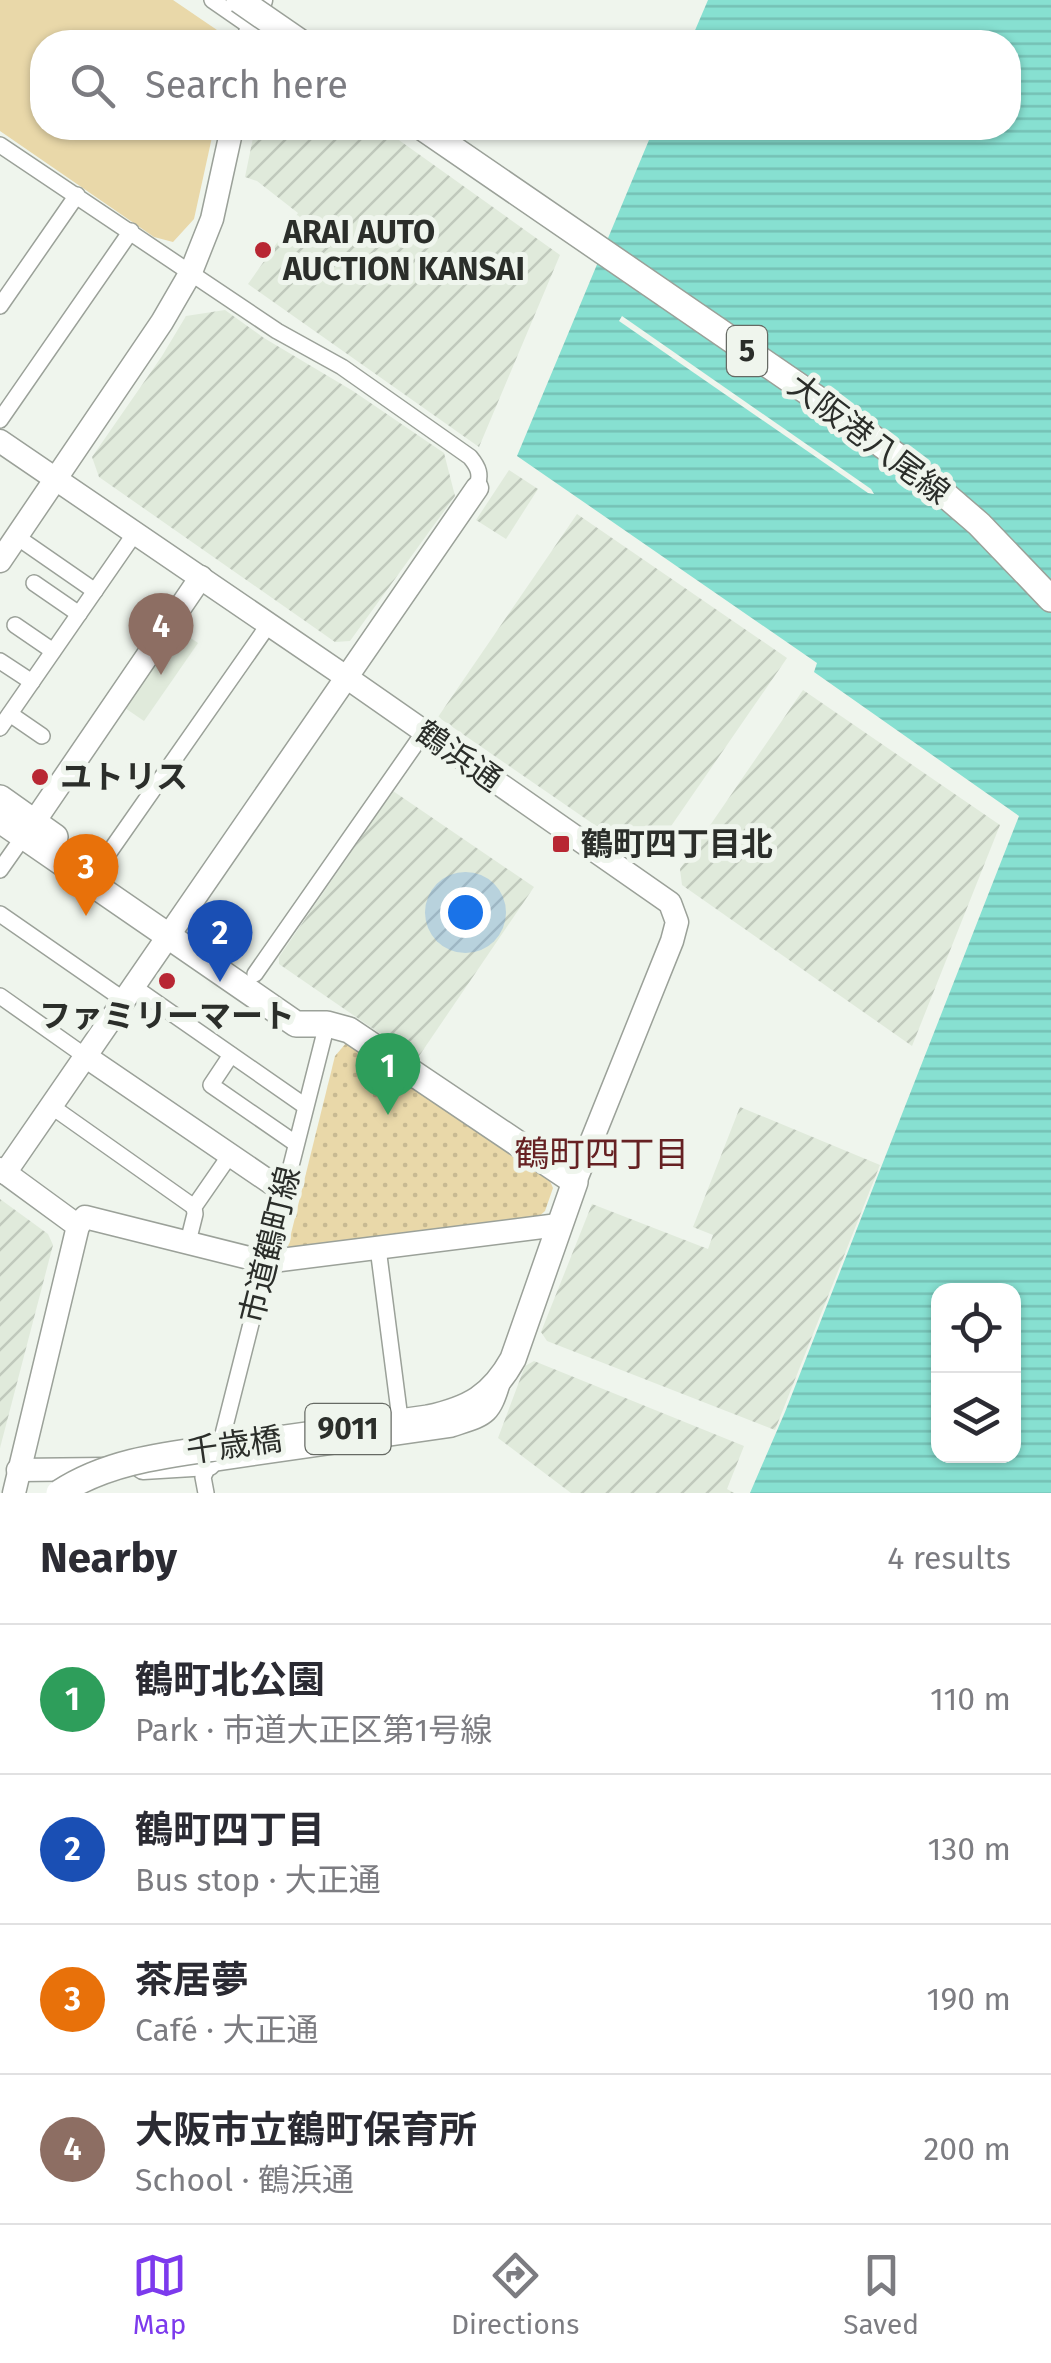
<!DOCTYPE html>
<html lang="en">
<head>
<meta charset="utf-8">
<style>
	:root { --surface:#fff; --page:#f2f2f3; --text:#2b2b33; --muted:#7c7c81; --line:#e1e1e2; --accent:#7c3aed }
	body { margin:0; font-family:"Fira Sans","Noto Sans JP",sans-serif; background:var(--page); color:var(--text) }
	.controls { position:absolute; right:30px; bottom:30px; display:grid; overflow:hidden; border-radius:20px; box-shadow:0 2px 8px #0004 }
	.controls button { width:90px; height:90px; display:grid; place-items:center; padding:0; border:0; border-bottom:2px solid var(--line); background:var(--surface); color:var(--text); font:50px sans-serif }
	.you { position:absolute; left:465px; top:912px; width:35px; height:35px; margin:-25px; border:8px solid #fff; border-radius:50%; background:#1a73e8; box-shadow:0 0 0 15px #1a73e833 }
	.badge { display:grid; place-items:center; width:65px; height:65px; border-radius:50%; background:var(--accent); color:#fff; font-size:32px; font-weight:700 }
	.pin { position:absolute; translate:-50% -82px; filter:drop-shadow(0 2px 5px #0008) }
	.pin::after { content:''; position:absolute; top:52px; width:35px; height:30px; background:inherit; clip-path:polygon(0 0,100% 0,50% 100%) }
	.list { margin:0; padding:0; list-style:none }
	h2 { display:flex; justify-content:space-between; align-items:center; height:130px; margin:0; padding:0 40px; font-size:42px }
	h2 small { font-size:32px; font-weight:400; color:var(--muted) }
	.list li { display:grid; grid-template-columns:65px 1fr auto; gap:30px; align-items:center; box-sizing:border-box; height:150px; padding:0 40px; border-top:2px solid var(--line) }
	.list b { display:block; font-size:38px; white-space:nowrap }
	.list p { margin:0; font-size:32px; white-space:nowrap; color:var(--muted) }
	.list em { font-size:32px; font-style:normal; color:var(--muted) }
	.icon { flex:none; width:55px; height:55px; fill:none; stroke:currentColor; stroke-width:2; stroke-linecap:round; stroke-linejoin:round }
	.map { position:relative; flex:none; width:1051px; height:1493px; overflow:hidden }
	.search { position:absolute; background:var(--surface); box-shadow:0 2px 8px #0004; left:30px; right:30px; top:30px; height:110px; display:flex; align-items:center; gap:25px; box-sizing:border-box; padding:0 35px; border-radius:40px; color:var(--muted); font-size:38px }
	.sheet { height:730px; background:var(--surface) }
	nav { display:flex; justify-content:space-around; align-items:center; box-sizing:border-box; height:140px; border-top:2px solid var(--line); background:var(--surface); font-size:28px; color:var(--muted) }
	nav a { display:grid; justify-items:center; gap:5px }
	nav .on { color:var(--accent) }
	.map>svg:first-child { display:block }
	.built { fill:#e0eadb }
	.industrial { fill:url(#industrial-furrows) }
	.green { fill:#e9d8a9 }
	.park { fill:url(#park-dots) }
	.water { fill:url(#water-rules); fill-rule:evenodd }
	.pier { fill:#eff5ed }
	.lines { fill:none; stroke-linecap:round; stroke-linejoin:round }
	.street-casing { stroke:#9ba199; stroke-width:18 }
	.secondary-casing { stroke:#9ba199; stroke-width:25 }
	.primary-casing { stroke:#9ba199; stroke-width:28 }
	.street { stroke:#fff; stroke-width:15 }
	.secondary { stroke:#fff; stroke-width:22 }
	.primary { stroke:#fff; stroke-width:25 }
	.primary-bridge-casing { stroke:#9ba199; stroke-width:28; stroke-linecap:butt }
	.primary-bridge { stroke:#fff; stroke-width:25 }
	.poi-dot { fill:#b82733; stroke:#eff5ed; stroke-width:4 }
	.labels { text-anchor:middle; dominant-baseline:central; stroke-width:10; stroke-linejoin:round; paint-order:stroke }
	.shield { fill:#eff5ed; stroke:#666a64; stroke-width:2.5 }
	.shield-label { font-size:30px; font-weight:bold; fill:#2b2e2a }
	.poi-label { font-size:32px; font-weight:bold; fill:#2b2e2a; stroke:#eff5ed; text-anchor:start }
	.street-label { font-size:32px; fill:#2b2e2a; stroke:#eff5ed }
	.neighbourhood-label { font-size:35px; fill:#662123; stroke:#eff5ed }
</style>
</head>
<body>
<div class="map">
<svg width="1051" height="1493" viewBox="0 0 1051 1493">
	<defs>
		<pattern id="industrial-furrows" width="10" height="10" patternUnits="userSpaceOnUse" patternTransform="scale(2.5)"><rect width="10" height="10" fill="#e0eadb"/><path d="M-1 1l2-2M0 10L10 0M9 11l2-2" fill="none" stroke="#c0c9bc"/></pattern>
		<pattern id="park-dots" width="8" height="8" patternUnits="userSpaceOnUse" patternTransform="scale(2.5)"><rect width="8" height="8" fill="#e9d8a9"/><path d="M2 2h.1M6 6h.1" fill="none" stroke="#c8ba92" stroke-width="1.8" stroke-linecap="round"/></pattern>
		<pattern id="water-rules" width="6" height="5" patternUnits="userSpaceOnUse" patternTransform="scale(2.5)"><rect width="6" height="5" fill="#87e0d1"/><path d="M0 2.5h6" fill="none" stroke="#75c0b4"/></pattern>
	</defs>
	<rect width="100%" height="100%" fill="#eff5ed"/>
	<!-- built -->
	<path class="built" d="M179 630 198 643 144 721 125 708Z"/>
	<!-- industrial -->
	<g class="industrial">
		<path d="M255 128H382L560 255 479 447 248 284 298 213 257 181 245 177Z"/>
		<path d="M225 310 264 338 353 391 444 453 455 496 350 641 335 642 99 477 92 457 162 356 186 316Z"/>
		<path d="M509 470 538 489 506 539 476 520Z"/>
		<path d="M577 514 787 658 647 861 438 717Z"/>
		<path d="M803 690 1000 825 912 1046 682 885 680 869Z"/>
		<path d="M393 791 534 887 417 1059 279 964V957Z"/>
		<path d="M740 1107 880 1165 775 1430 547 1341 541 1332 592 1204 708 1249 713 1235 693 1227Z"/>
		<path d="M0 1199 48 1234 53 1245 0 1448Z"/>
		<path d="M534 1361 744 1446 727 1489 734 1493H571L498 1438 525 1366Z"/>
	</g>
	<!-- green -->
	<path class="green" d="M0 0H173L217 30 224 42H42V128H214L194 219 173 242 154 237 0 131Z"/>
	<!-- park -->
	<path class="park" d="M347 1042 550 1181 553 1188 545 1211 536 1219 292 1251 288 1246 335 1056Z"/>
	<!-- water -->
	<path class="water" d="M708 0H1051V1493H750L785 1412 1019 816 814 672 817 663 517 456 654 128H1008V42H690ZM938 1290H1014V1456H938Z"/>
	<!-- pier -->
	<path class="pier" d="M622 316 871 489 874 494 868 493 619 321Z"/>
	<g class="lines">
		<!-- street casing -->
		<g class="street-casing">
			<g id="street">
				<path d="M212 0 251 27"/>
				<path d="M0 145 277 331 342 367 470 457C479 468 481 474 477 488"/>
				<path d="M0 306 77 195"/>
				<path d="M0 420 131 231"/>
				<path d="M17 537 95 591"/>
				<path d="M34 583 79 614"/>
				<path d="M15 625 53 651"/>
				<path d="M0 661 32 682"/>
				<path d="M10 714 42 736"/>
				<path d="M0 728 135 533"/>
				<path d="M99 867 269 624"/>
				<path d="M0 870 26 833"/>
				<path d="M0 914 124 1000"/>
				<path d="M255 974 424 732"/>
				<path d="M134 987 305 1106"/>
				<path d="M0 996 85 1056"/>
				<path d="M231 1055 211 1085 295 1143"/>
				<path d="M51 1106 194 1207"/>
				<path d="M188 1242 195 1214 194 1207 230 1155"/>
				<path d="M378 1248 399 1411"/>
				<path d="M209 1464 452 1429C488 1417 492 1418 503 1381"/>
				<path d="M206 1493 203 1477 222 1438 327 1024"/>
			</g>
		</g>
		<!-- secondary casing -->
		<g class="secondary-casing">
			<g id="secondary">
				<path d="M247 42 261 0"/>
				<path d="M0 441 346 677 670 903 677 922 672 941 575 1182"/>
				<path d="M0 561 162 322 191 272 212 219 232 128"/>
				<path d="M34 822 201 577"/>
				<path d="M85 1056 283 1191"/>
				<path d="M0 1169 78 1226 14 1493"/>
				<path d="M5 1173 477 488"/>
				<path d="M78 1226 85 1217 265 1262 558 1225"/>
				<path d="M143 1468 209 1464"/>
				<path d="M18 1470 106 1469"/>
			</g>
		</g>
		<!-- primary casing -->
		<g class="primary-casing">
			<g id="primary">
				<path d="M423 128 850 421 921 474 979 524 1051 599"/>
				<path d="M0 798 55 837"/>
				<path d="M0 820 296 1024H327L349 1030 575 1182 513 1359C492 1397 469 1409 428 1418L222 1447"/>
			</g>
		</g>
		<!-- street -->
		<use href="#street" class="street"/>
		<!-- secondary -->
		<use href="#secondary" class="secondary"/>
		<!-- primary -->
		<use href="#primary" class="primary"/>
		<!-- primary-bridge casing -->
		<g class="primary-bridge-casing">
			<g id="primary-bridge">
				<path d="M239 0 300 42"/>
				<path d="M59 1493C108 1461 165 1455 222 1447"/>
			</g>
		</g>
		<!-- primary-bridge -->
		<use href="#primary-bridge" class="primary-bridge"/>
	</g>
	<!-- markers -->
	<g class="poi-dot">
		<circle cx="263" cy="250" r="10"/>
		<circle cx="40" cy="777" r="10"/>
		<rect x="551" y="834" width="20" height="20" rx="5"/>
		<circle cx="167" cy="981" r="10"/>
	</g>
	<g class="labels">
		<!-- shield labels -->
		<g class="shield">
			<rect x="727" y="326" width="40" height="50" rx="8"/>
			<rect x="305.5" y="1404" width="85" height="50" rx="8"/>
		</g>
		<g class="shield-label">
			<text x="747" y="351">5</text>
			<text x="348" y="1429">9011</text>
		</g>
		<!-- poi labels -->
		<g class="poi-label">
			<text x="283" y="232">ARAI AUTO<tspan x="283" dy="37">AUCTION KANSAI</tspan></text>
			<text x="60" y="777">ユトリス</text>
			<text x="581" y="844">鶴町四丁目北</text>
			<text x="167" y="1016" text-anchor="middle">ファミリーマート</text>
		</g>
		<!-- street labels -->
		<g class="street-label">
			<text transform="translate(869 439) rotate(37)">大阪港八尾線</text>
			<text transform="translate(459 756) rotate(35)">鶴浜通</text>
			<text transform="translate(270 1245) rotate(-76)">市道鶴町線</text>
			<text transform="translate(234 1445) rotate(-8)">千歳橋</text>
		</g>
		<!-- neighbourhood labels -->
		<g class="neighbourhood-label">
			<text x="602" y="1154">鶴町四丁目</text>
		</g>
	</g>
</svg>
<div class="controls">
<button><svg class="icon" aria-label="locate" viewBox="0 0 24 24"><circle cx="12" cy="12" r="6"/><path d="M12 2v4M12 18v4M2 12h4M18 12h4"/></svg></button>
<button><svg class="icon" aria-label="layers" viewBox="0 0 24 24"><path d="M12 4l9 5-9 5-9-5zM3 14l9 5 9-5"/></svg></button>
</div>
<div class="you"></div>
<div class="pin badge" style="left:388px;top:1115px;background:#2e9e5b">1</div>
<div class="pin badge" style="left:220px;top:982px;background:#1a4fb4">2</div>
<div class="pin badge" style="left:86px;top:916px;background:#e8710a">3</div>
<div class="pin badge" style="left:161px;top:675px;background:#8d6e63">4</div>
<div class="search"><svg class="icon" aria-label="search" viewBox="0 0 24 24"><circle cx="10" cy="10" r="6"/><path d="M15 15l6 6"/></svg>Search here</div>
</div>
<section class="sheet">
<h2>Nearby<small>4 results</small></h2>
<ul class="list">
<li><span class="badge" style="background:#2e9e5b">1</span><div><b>鶴町北公園</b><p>Park · 市道大正区第1号線</p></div><em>110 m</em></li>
<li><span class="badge" style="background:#1a4fb4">2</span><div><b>鶴町四丁目</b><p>Bus stop · 大正通</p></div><em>130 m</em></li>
<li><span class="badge" style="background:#e8710a">3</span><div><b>茶居夢</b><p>Café · 大正通</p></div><em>190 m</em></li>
<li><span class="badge" style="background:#8d6e63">4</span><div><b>大阪市立鶴町保育所</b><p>School · 鶴浜通</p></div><em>200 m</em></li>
</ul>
</section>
<nav>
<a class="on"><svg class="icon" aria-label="map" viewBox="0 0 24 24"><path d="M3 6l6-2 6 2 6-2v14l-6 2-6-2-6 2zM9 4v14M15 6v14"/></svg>Map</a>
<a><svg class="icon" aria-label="directions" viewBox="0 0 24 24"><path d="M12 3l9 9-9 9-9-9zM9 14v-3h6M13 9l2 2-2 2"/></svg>Directions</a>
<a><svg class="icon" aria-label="saved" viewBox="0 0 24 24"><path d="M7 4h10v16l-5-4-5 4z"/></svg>Saved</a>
</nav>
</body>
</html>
